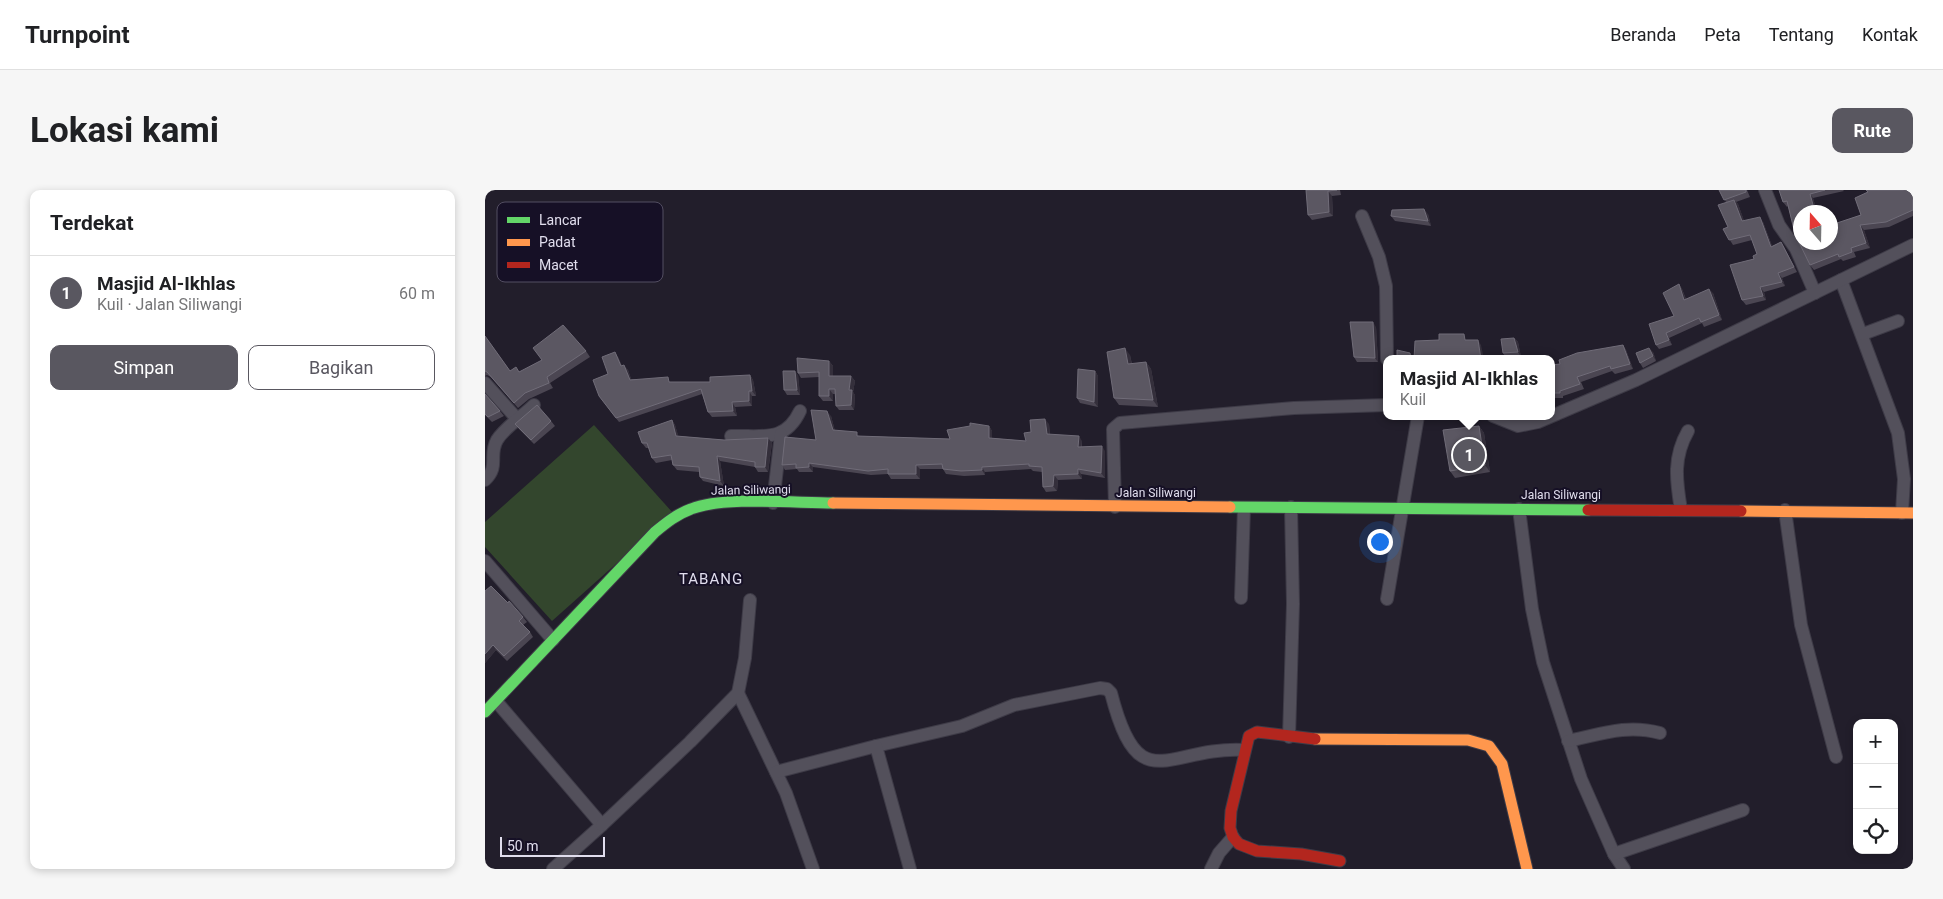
<!DOCTYPE html>
<html lang="id">
<head>
<meta charset="utf-8">
<style>
	:root { --surface:#fff; --page:#f6f6f6; --text:#202124; --muted:#757577; --line:#e0e0e0; --accent:#595760 }
	body { margin:0; font-family:Roboto,sans-serif; background:var(--page); color:var(--text) }
	.controls { position:absolute; right:15px; bottom:15px; display:grid; overflow:hidden; border-radius:10px; box-shadow:0 2px 8px #0003 }
	.controls button { width:45px; height:45px; display:grid; place-items:center; padding:0; border:0; border-bottom:1px solid var(--line); background:var(--surface); color:var(--text); font:25px sans-serif }
	.compass { position:absolute; left:1308px; top:15px; width:45px; height:45px; border-radius:50%; background:var(--surface); box-shadow:0 2px 8px #0003; rotate:340deg }
	.scale { position:absolute; left:15px; bottom:12px; width:105px; box-sizing:border-box; padding-left:5px; border:2px solid #e0dded; border-top:0; font-size:14px; line-height:18px; white-space:nowrap; color:#e0dded; -webkit-text-stroke:4px #161026; paint-order:stroke }
	.you { position:absolute; left:894px; top:351px; width:18px; height:18px; margin:-12px; border:4px solid #fff; border-radius:50%; background:#1a73e8; box-shadow:0 0 0 8px #1a73e833 }
	.badge { display:grid; place-items:center; width:32px; height:32px; border-radius:50%; background:var(--accent); color:#fff; font-size:16px; font-weight:700 }
	.pin { position:absolute; translate:-50% -50%; border:2px solid #fff; box-shadow:0 1px 5px #0006 }
	.popup { position:absolute; left:898px; top:165px; width:172px; height:65px; box-sizing:border-box; display:grid; place-content:center; border-radius:10px; background:var(--surface); filter:drop-shadow(0 1px 4px #0005); font-size:16px; white-space:nowrap; color:var(--muted) }
	.popup b { font-size:19px; color:var(--text) }
	.popup::after { content:''; position:absolute; left:50%; top:100%; margin-left:-10px; border:10px solid transparent; border-top-color:var(--surface) }
	.list { margin:0; padding:0; list-style:none }
	h2 { display:flex; justify-content:space-between; align-items:center; height:65px; margin:0; padding:0 20px; font-size:21px }
	h2 small { font-size:16px; font-weight:400; color:var(--muted) }
	.list li { display:grid; grid-template-columns:32px 1fr auto; gap:15px; align-items:center; box-sizing:border-box; height:75px; padding:0 20px; border-top:1px solid var(--line) }
	.list b { display:block; font-size:19px; white-space:nowrap }
	.list p { margin:0; font-size:16px; white-space:nowrap; color:var(--muted) }
	.list em { font-size:16px; font-style:normal; color:var(--muted) }
	.actions { display:flex; gap:10px; padding:15px 20px }
	.actions a { flex:1; padding:11px 0; border:1px solid var(--accent); border-radius:10px; text-align:center; font-size:18px; color:var(--accent) }
	.actions .main { background:var(--accent); color:#fff }
	.icon { flex:none; width:28px; height:28px; fill:none; stroke:currentColor; stroke-width:2; stroke-linecap:round; stroke-linejoin:round }
	.map { position:relative; flex:none; width:1428px; height:679px; overflow:hidden; border-radius:10px }
	header { display:flex; align-items:center; gap:30px; box-sizing:border-box; height:70px; padding:0 25px; background:var(--surface); border-bottom:1px solid var(--line) }
	header strong { font-size:24px }
	nav { display:flex; gap:28px; margin-inline-start:auto; font-size:18px }
	.intro { display:flex; align-items:center; justify-content:space-between; box-sizing:border-box; height:120px; padding:0 30px }
	h1 { margin:0; font-size:35px }
	.button { padding:12px 22px; border-radius:10px; background:var(--accent); color:#fff; font-size:18px; font-weight:700 }
	main { display:flex; gap:30px; padding:0 30px }
	aside { flex:1; background:var(--surface); border-radius:10px; box-shadow:0 2px 8px #0003 }
	.map>svg:first-child { display:block }
	.green { fill:#33462d }
	.lines { fill:none; stroke-linecap:round; stroke-linejoin:round }
	.street-casing { stroke:#3e3b47; stroke-width:14 }
	.fast-casing { stroke:#3e3b47; stroke-width:13 }
	.slow-casing { stroke:#3e3b47; stroke-width:13 }
	.jam-casing { stroke:#3e3b47; stroke-width:13 }
	.street { stroke:#53505b; stroke-width:12 }
	.fast { stroke:#63d668; stroke-width:11 }
	.slow { stroke:#ff974d; stroke-width:11 }
	.jam { stroke:#b3261e; stroke-width:11 }
	.wall { fill:#4b4652 }
	.shaded-wall { fill:#342f3b }
	.building { fill:#5b5762; stroke:#706c78 }
	.labels { text-anchor:middle; dominant-baseline:central; stroke-width:4; stroke-linejoin:round; paint-order:stroke }
	.street-label { font-size:12px; fill:#e0dded; stroke:#161026 }
	.quarter-label { font-size:15px; letter-spacing:1px; fill:#e0dded; stroke:#161026 }
	.key { fill:#161026; stroke:#534e62; stroke-width:1 }
	.key-label { font-size:14px; fill:#e0dded }
</style>
</head>
<body>
<header>
<strong>Turnpoint</strong>
<nav><a>Beranda</a><a>Peta</a><a>Tentang</a><a>Kontak</a></nav>
</header>
<div class="intro"><h1>Lokasi kami</h1><a class="button">Rute</a></div>
<main>
<aside>
<h2>Terdekat<small></small></h2>
<ul class="list">
<li><span class="badge">1</span><div><b>Masjid Al-Ikhlas</b><p>Kuil · Jalan Siliwangi</p></div><em>60 m</em></li>
</ul>
<div class="actions"><a class="main">Simpan</a><a>Bagikan</a></div>
</aside>
<div class="map">
<svg width="1428" height="679" viewBox="0 0 1428 679">
	<rect width="100%" height="100%" fill="#221e2b"/>
	<!-- green -->
	<path class="green" d="M109 235 188 323 67 431 0 357V332Z"/>
	<g class="lines">
		<!-- street casing -->
		<g class="street-casing">
			<g id="street">
				<path d="M1280 0 1294 35 1311 59 1330 103"/>
				<path d="M877 26 894 67 901 96 902 169"/>
				<path d="M1356 90 1413 243 1419 289 1417 323"/>
				<path d="M1378 144 1413 131"/>
				<path d="M0 193 33 230"/>
				<path d="M1008 226 1033 236 1053 232 1151 190 1428 55"/>
				<path d="M246 246C277 245 300 253 315 221"/>
				<path d="M0 290C15 276 3 266 12 250 20 237 38 226 49 215"/>
				<path d="M288 313 296 244"/>
				<path d="M630 317 628 239 635 233 809 218 902 215"/>
				<path d="M1034 319 1047 419 1058 472 1096 589 1129 664 1139 679"/>
				<path d="M1196 320C1191 290 1188 267 1203 241"/>
				<path d="M1300 320 1316 435 1351 567"/>
				<path d="M0 371 68 450"/>
				<path d="M756 408 759 318"/>
				<path d="M902 409 933 226"/>
				<path d="M253 503 301 603 328 679"/>
				<path d="M11 511 117 635 68 679"/>
				<path d="M804 547 808 414 806 317"/>
				<path d="M1083 551C1116 544 1142 534 1175 543"/>
				<path d="M391 556 477 536 529 515 615 498 622 499 626 503C654 612 682 556 759 560"/>
				<path d="M291 582 391 556 425 679"/>
				<path d="M117 635 205 552 253 503 260 468 265 410"/>
				<path d="M1129 664 1258 620"/>
				<path d="M726 679 734 663 748 647"/>
			</g>
		</g>
		<!-- fast casing -->
		<g class="fast-casing">
			<g id="fast">
				<path d="M745 317 1103 320"/>
				<path d="M0 522 170 342C181 333 192 324 206 319 239 306 310 313 348 313"/>
			</g>
		</g>
		<!-- slow casing -->
		<g class="slow-casing">
			<g id="slow">
				<path d="M348 313 745 317"/>
				<path d="M1256 321 1428 323"/>
				<path d="M830 549 983 550 1004 556 1017 574 1042 679"/>
			</g>
		</g>
		<!-- jam casing -->
		<g class="jam-casing">
			<g id="jam">
				<path d="M1103 320 1256 321"/>
				<path d="M830 549 772 542 764 546 746 621 745 638 748 647 754 654 772 661 816 664 855 671"/>
			</g>
		</g>
		<!-- street -->
		<use href="#street" class="street"/>
		<!-- fast -->
		<use href="#fast" class="fast"/>
		<!-- slow -->
		<use href="#slow" class="slow"/>
		<!-- jam -->
		<use href="#jam" class="jam"/>
	</g>
	<!-- wall -->
	<g class="wall">
		<path d="M821 0H855L856 5 847 6 848 26 827 30 823 25Z"/>
		<path d="M1234 0H1262L1265 7 1251 12 1253 14 1259 31 1278 32 1287 56 1296 52 1299 57 1312 82 1297 88 1300 96 1279 102 1281 110 1261 115 1257 110 1269 69 1272 64 1267 50 1248 55 1238 39 1243 37 1241 12Z"/>
		<path d="M1294 0H1358L1359 1 1328 8 1332 22H1316V52H1346V35L1376 25 1370 8 1383 2 1381 0H1428V26L1404 37 1379 40 1385 58 1369 62 1371 67 1358 71 1356 69 1329 80 1325 75 1310 44 1303 16 1302 17 1298 12Z"/>
		<path d="M943 24 946 36 910 31 906 26Z"/>
		<path d="M1194 94 1197 99 1201 109 1228 103 1237 130 1219 137 1217 133 1184 148 1187 155 1174 159 1171 155 1189 126Z"/>
		<path d="M891 137 893 172H872L869 167Z"/>
		<path d="M0 146 25 181 34 182 101 161 105 167 65 193 68 198 44 209 33 218 6 187 2 185 0 186Z"/>
		<path d="M1029 148 1033 152 1036 167 1021 168 1018 163Z"/>
		<path d="M1138 155 1141 160 1148 179 1130 184 1127 181 1096 192 1099 199 1078 206V208H1066V175L1075 174Z"/>
		<path d="M130 162 133 167 137 176 143 180 146 189 186 192H225L265 185 268 190 271 206H267V216L250 217 252 226 227 227 223 222 217 204 134 232 114 206 123 184Z"/>
		<path d="M1168 162 1171 171 1158 178 1155 173Z"/>
		<path d="M645 165 647 174 661 172 666 179 673 217 634 215 629 208Z"/>
		<path d="M344 171 348 176V186H366L370 191 368 202 370 205 369 220H354L351 216 350 204H348V211H338L334 206V187L316 188 313 183Z"/>
		<path d="M610 181 613 186V217L595 213 592 208Z"/>
		<path d="M313 185 315 205H302L299 200Z"/>
		<path d="M0 204 15 221 19 226 7 232 0 225Z"/>
		<path d="M346 226 350 241 375 246 465 249 504 236 507 241V248L541 251 546 242 564 234 565 245 597 251V257L620 261V288L596 284 597 289 573 290 572 301 561 302 558 297 557 282 548 281 546 279 500 282V285L479 286 461 284 458 279H435V289H406L403 284 386 285 328 277V282H314L312 279 300 280 297 275 331 250Z"/>
		<path d="M187 230 190 235 193 246 239 250 283 248 287 253 283 282H273L270 277 235 271 239 296 218 291 215 287 214 282 192 280 188 275 187 270 171 273 167 268 164 258H161L157 253Z"/>
		<path d="M66 231 70 236 49 254 34 239 30 234Z"/>
		<path d="M994 236 999 243 1005 282 970 288 965 281Z"/>
		<path d="M0 401 38 427 42 432 38 435 45 442 48 447 22 471 11 460 0 473Z"/>
	</g>
	<!-- shaded-wall -->
	<g class="shaded-wall">
		<path d="M843 1 847 6 848 26 844 22Z"/>
		<path d="M1325 4 1328 8 1332 22H1330Z"/>
		<path d="M1249 10 1253 14 1261 36 1257 31Z"/>
		<path d="M939 19 943 24 946 36 943 31Z"/>
		<path d="M1275 27 1278 32 1289 61 1286 57Z"/>
		<path d="M1375 35 1379 40 1385 58 1381 53Z"/>
		<path d="M1293 83 1297 88 1300 96 1297 92Z"/>
		<path d="M1194 94 1197 99 1203 115 1199 110Z"/>
		<path d="M1275 97 1279 102 1281 110 1278 106Z"/>
		<path d="M1224 99 1228 103 1237 130 1234 125Z"/>
		<path d="M888 132 891 137 893 172 890 168Z"/>
		<path d="M1181 143 1184 148 1187 155 1184 150Z"/>
		<path d="M1029 148 1033 152 1036 167 1033 162Z"/>
		<path d="M993 150 996 155 999 169H996Z"/>
		<path d="M1138 155 1141 160 1148 179 1145 174Z"/>
		<path d="M640 158 645 165 648 182 643 174Z"/>
		<path d="M1164 158 1168 162 1171 171 1168 166Z"/>
		<path d="M130 162 133 167 139 181 136 176Z"/>
		<path d="M925 163 929 168V169H926Z"/>
		<path d="M344 171 348 176V191L344 186Z"/>
		<path d="M661 172 666 179 673 217 668 210Z"/>
		<path d="M139 175 143 180 148 194 145 190Z"/>
		<path d="M310 181 313 185 315 205 312 200Z"/>
		<path d="M610 181 613 186V217L609 212Z"/>
		<path d="M265 185 268 190 271 206 267 201Z"/>
		<path d="M366 186 370 191 368 202 370 205 369 220 366 215 364 200Z"/>
		<path d="M344 199 348 204V211L344 206Z"/>
		<path d="M264 201 267 206V216L264 211Z"/>
		<path d="M247 212 250 217 252 226 248 221Z"/>
		<path d="M342 221 346 226 351 245 348 240Z"/>
		<path d="M560 229 564 234 565 249 562 244Z"/>
		<path d="M187 230 190 235 195 251 191 246Z"/>
		<path d="M504 236 507 241V253L504 248Z"/>
		<path d="M994 236 999 243 1005 282 1000 275Z"/>
		<path d="M594 246 597 251 596 261 593 257Z"/>
		<path d="M283 248 287 253 283 282 280 277Z"/>
		<path d="M617 256 620 261V288L616 283Z"/>
		<path d="M232 266 235 271 239 296 235 291Z"/>
		<path d="M324 273 328 277V282L324 277Z"/>
		<path d="M431 275 435 279V289L431 284Z"/>
		<path d="M497 277 500 282V285L497 280Z"/>
		<path d="M593 279 596 284 597 289 593 284Z"/>
		<path d="M569 285 573 290 572 301 568 296Z"/>
		<path d="M8 455 11 460 0 473V464Z"/>
	</g>
	<!-- building -->
	<g class="building">
		<path d="M821 0H852L843 1 844 22 823 25Z"/>
		<path d="M1234 0H1261V2L1239 10Z"/>
		<path d="M1294 0H1340L1325 4 1330 22H1316V52H1346V35L1376 25 1370 8 1383 2 1381 0H1428V20L1401 32 1375 35 1381 53 1366 58 1367 62 1354 67 1353 64 1325 75 1310 44 1302 11 1298 12Z"/>
		<path d="M1249 10 1257 31 1275 27 1286 57 1296 52 1309 77 1293 83 1297 92 1275 97 1278 106 1257 110 1245 75 1269 69 1268 66 1272 64 1265 45 1244 50 1238 39 1243 37 1233 15Z"/>
		<path d="M939 19 943 31 906 26 907 20Z"/>
		<path d="M1194 94 1199 110 1224 99 1234 125 1216 132 1214 128 1181 143 1184 150 1171 155 1164 134 1189 126 1178 103Z"/>
		<path d="M865 132H888L890 168 869 167Z"/>
		<path d="M78 135 101 161 62 187 64 193 40 203 29 213 2 182 0 181V146L25 181 31 177 34 182 57 170 48 158Z"/>
		<path d="M954 144H979L980 150H993L996 169H998H929L930 151 954 150Z"/>
		<path d="M1029 148 1033 162 1018 163 1016 149Z"/>
		<path d="M1138 155 1145 174 1126 179 1125 176 1092 187 1095 194 1075 201V203H1066V175L1075 174 1074 170 1092 163Z"/>
		<path d="M640 158 643 174 661 172 668 210 629 208 622 162Z"/>
		<path d="M1164 158 1168 166 1155 173 1151 163Z"/>
		<path d="M912 160 925 163 926 169H912Z"/>
		<path d="M130 162 136 176 139 175 145 190 183 187 184 192H225V187L265 185 267 201H264V211L247 212 248 221 223 222 216 199 131 228 114 206 108 190 123 184 117 167Z"/>
		<path d="M312 168 344 171V186H366L364 200H367L366 215 351 216 350 199H344V206H334V182L313 183Z"/>
		<path d="M593 179 610 181 609 212 592 208Z"/>
		<path d="M298 181H310L312 200H299Z"/>
		<path d="M0 204 15 221 3 227 0 224Z"/>
		<path d="M52 215 66 231 46 250 30 234Z"/>
		<path d="M326 220 342 221 348 240 372 242V246L465 249 462 240 485 236V233L504 236V248L541 251 539 243 546 242 545 230 560 229 562 244 594 246 593 257 617 256 616 283 593 279V284L569 285 568 296 558 297 557 277 544 276V274L497 277V280L476 281 458 279 457 274 431 275V284H403V279L383 281 324 273V277L311 278V274L297 275 300 247 331 250Z"/>
		<path d="M187 230 191 246 239 250 283 248 280 277H270V272L232 266 235 291 215 287 214 277 188 275 186 265 167 268 162 253H157L153 242Z"/>
		<path d="M994 236 1000 275 965 281 958 240Z"/>
		<path d="M6 396 23 413 24 411 38 427 34 431 45 442 19 466 8 455 0 464V401Z"/>
	</g>
	<g class="labels">
		<!-- street labels -->
		<g class="street-label">
			<text transform="translate(266 300) rotate(-1)">Jalan Siliwangi</text>
			<text x="671" y="303">Jalan Siliwangi</text>
			<text x="1076" y="305">Jalan Siliwangi</text>
		</g>
		<!-- quarter labels -->
		<g class="quarter-label">
			<text x="226" y="389">TABANG</text>
		</g>
	</g>
	<!-- legend -->
	<rect x="12" y="12" width="166" height="80" rx="8" class="key"/>
	<rect x="22" y="27" width="23" height="6" fill="#63d668"/>
	<rect x="22" y="49" width="23" height="7" fill="#ff974d"/>
	<rect x="22" y="72" width="23" height="6" fill="#b3261e"/>
	<g class="key-label">
		<text x="54" y="35">Lancar</text>
		<text x="54" y="57">Padat</text>
		<text x="54" y="80">Macet</text>
	</g>
</svg>
<div class="controls">
<button>+</button>
<button>−</button>
<button><svg class="icon" aria-label="locate" viewBox="0 0 24 24"><circle cx="12" cy="12" r="6"/><path d="M12 2v4M12 18v4M2 12h4M18 12h4"/></svg></button>
</div>
<svg class="compass" viewBox="-18 -18 36 36"><path d="M0-13l5 13h-10z" fill="#e53935"/><path d="M0 13l5-13h-10z" fill="#757577"/></svg>
<div class="scale">50 m</div>
<div class="you"></div>
<div class="pin badge" style="left:984px;top:265px">1</div>
<div class="popup"><b>Masjid Al-Ikhlas</b>Kuil</div>
</div>
</main>
</body>
</html>
